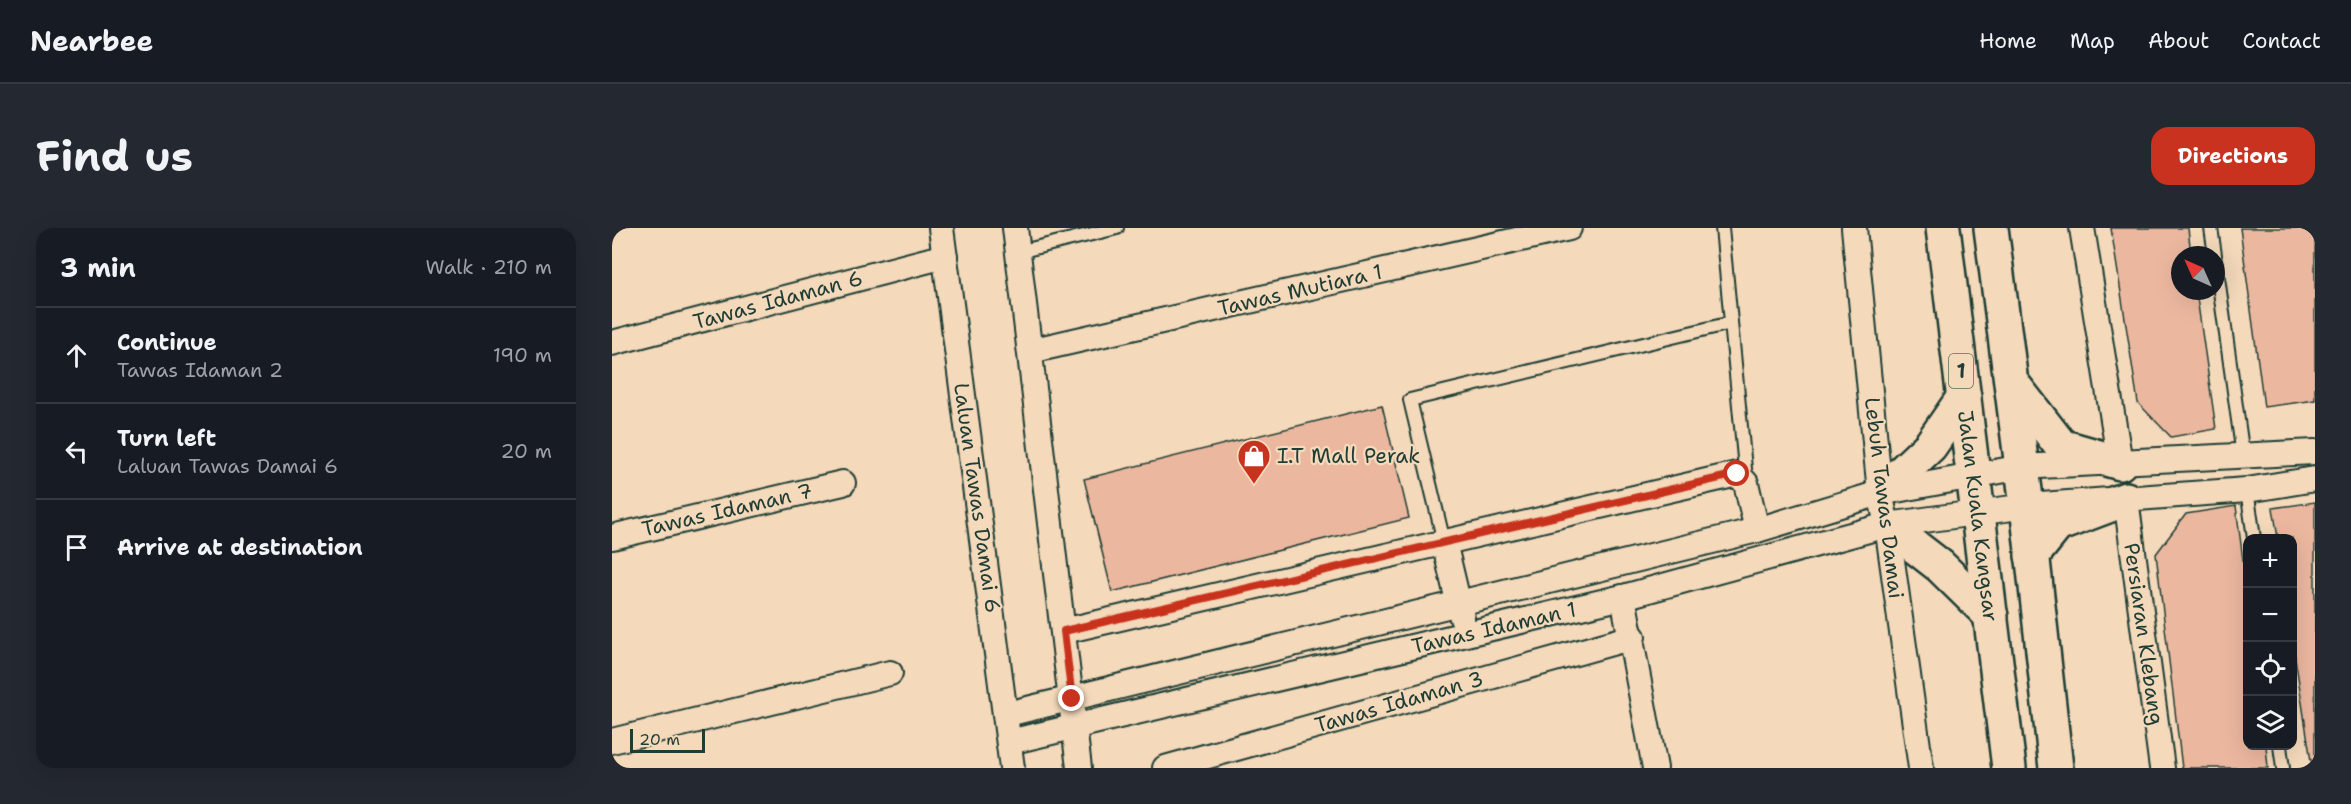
<!DOCTYPE html>
<html lang="en">
<head>
<meta charset="utf-8">
<style>
	:root { --surface:#171b24; --page:#242831; --text:#f1f3f6; --muted:#9ea1a6; --line:#363941; --accent:#c8321e }
	body { margin:0; font-family:"Shantell Sans",sans-serif; background:var(--page); color:var(--text) }
	.controls { position:absolute; right:18px; bottom:18px; display:grid; overflow:hidden; border-radius:12px; box-shadow:0 6px 24px #0002 }
	.controls button { width:54px; height:54px; display:grid; place-items:center; padding:0; border:0; border-bottom:2px solid var(--line); background:var(--surface); color:var(--text); font:30px sans-serif }
	.compass { position:absolute; left:1559px; top:18px; width:54px; height:54px; border-radius:50%; background:var(--surface); box-shadow:0 6px 24px #0002; rotate:315deg }
	.scale { position:absolute; left:18px; bottom:15px; width:75px; box-sizing:border-box; padding-left:6px; border:3px solid #1f3d34; border-top:0; font-size:16px; line-height:21px; white-space:nowrap; color:#1f3d34; -webkit-text-stroke:4px #f4d9bb; paint-order:stroke }
	.stop { position:absolute; width:18px; height:18px; margin:-14px; border:4px solid #c8321e; border-radius:50%; background:#fff }
	.stop.end { background:#c8321e; border-color:#fff; box-shadow:0 2px 6px #0008 }
	.list { margin:0; padding:0; list-style:none }
	h2 { display:flex; justify-content:space-between; align-items:center; height:78px; margin:0; padding:0 24px; font-size:26px }
	h2 small { font-size:20px; font-weight:400; color:var(--muted) }
	.list li { display:grid; grid-template-columns:39px 1fr auto; gap:18px; align-items:center; box-sizing:border-box; height:96px; padding:0 24px; border-top:2px solid var(--line) }
	.list b { display:block; font-size:22px; white-space:nowrap }
	.list p { margin:0; font-size:20px; white-space:nowrap; color:var(--muted) }
	.list em { font-size:20px; font-style:normal; color:var(--muted) }
	.icon { flex:none; width:33px; height:33px; fill:none; stroke:currentColor; stroke-width:2; stroke-linecap:round; stroke-linejoin:round }
	.map { position:relative; flex:none; width:1703px; height:540px; overflow:hidden; border-radius:18px }
	header { display:flex; align-items:center; gap:36px; box-sizing:border-box; height:84px; padding:0 30px; background:var(--surface); border-bottom:2px solid var(--line) }
	header strong { font-size:28px }
	nav { display:flex; gap:33px; margin-inline-start:auto; font-size:21px }
	.intro { display:flex; align-items:center; justify-content:space-between; box-sizing:border-box; height:144px; padding:0 36px }
	h1 { margin:0; font-size:42px }
	.button { padding:15px 27px; border-radius:18px; background:var(--accent); color:#fff; font-size:21px; font-weight:700 }
	main { display:flex; gap:36px; padding:0 36px }
	aside { flex:1; background:var(--surface); border-radius:18px; box-shadow:0 6px 24px #0002 }
	.map>svg:first-child { display:block }
	.building { fill:#ecb79f; stroke:#1f3d34; stroke-width:1.5 }
	.lines { fill:none; stroke-linecap:round; stroke-linejoin:round }
	.lane-casing { stroke:#1f3d34; stroke-width:16 }
	.street-casing { stroke:#1f3d34; stroke-width:28 }
	.highway-casing { stroke:#1f3d34; stroke-width:38 }
	.lane { stroke:#f4d9bb; stroke-width:12 }
	.street { stroke:#f4d9bb; stroke-width:24 }
	.highway { stroke:#f4d9bb; stroke-width:33 }
	.route { stroke:#c8321e; stroke-width:8 }
	.labels { text-anchor:middle; dominant-baseline:central; stroke-width:4.5; stroke-linejoin:round; paint-order:stroke }
	.shield { fill:#f4d9bb; stroke:#5f6c5c; stroke-width:1.5 }
	.shield-label { font-size:20px; font-weight:bold; fill:#1f3d34 }
	.street-label { font-size:21px; fill:#1f3d34; stroke:#f4d9bb }
	.poi-label { font-size:21px; fill:#1f3d34; stroke:#f4d9bb; text-anchor:start }
</style>
</head>
<body>
<header>
<strong>Nearbee</strong>
<nav><a>Home</a><a>Map</a><a>About</a><a>Contact</a></nav>
</header>
<div class="intro"><h1>Find us</h1><a class="button">Directions</a></div>
<main>
<aside>
<h2>3 min<small>Walk · 210 m</small></h2>
<ul class="list">
<li><svg class="icon" aria-label="ahead" viewBox="0 0 24 24"><path d="M12 20V5M6 11l6-6 6 6"/></svg><div><b>Continue</b><p>Tawas Idaman 2</p></div><em>190 m</em></li>
<li><svg class="icon" aria-label="left" viewBox="0 0 24 24"><path d="M17 20v-9H6M10 6l-5 5 5 5"/></svg><div><b>Turn left</b><p>Laluan Tawas Damai 6</p></div><em>20 m</em></li>
<li><svg class="icon" aria-label="arrive" viewBox="0 0 24 24"><path d="M6 21V4h12l-3 4 3 4H6"/></svg><div><b>Arrive at destination</b></div></li>
</ul>
</aside>
<div class="map">
<svg width="1703" height="540" viewBox="0 0 1703 540">
	<rect width="100%" height="100%" fill="#f4d9bb"/>
	<filter id="ink" filterUnits="userSpaceOnUse"><feTurbulence type="fractalNoise" baseFrequency=".0167" numOctaves="2"/><feDisplacementMap in="SourceGraphic" scale="12" xChannelSelector="R" yChannelSelector="G"/><feConvolveMatrix kernelMatrix="1 2 1 2 8 2 1 2 1" color-interpolation-filters="sRGB"/></filter>
	<g filter="url(#ink)">
		<!-- building -->
		<g class="building">
			<path d="M1499 0H1576L1579 27H1568V63H1584L1604 201 1559 209 1526 175Z"/>
			<path d="M1628 0H1703V172L1652 179Z"/>
			<path d="M770 177 797 290 500 364 472 251Z"/>
			<path d="M1703 274V533H1699L1680 410V310H1666L1661 280Z"/>
			<path d="M1624 278 1636 371V518H1654L1656 540H1570L1544 326 1574 286Z"/>
		</g>
		<g class="lines">
			<!-- lane casing -->
			<g class="lane-casing">
				<g id="lane">
					<path d="M1110 0 1134 251"/>
					<path d="M1599 0 1603 27"/>
					<path d="M406 24 505 0"/>
					<path d="M1604 35 1631 228"/>
					<path d="M1635 262 1642 310"/>
					<path d="M832 314 798 172 1119 95"/>
					<path d="M1668 518 1671 540"/>
				</g>
			</g>
			<!-- street casing -->
			<g class="street-casing">
				<g id="street">
					<path d="M329 0 400 540"/>
					<path d="M403 0 467 540"/>
					<path d="M1242 0 1268 265 1275 297 1309 540"/>
					<path d="M1470 0 1508 235"/>
					<path d="M0 115 333 28"/>
					<path d="M418 123 957 0"/>
					<path d="M1514 271 1550 540"/>
					<path d="M0 309 231 255"/>
					<path d="M832 314 850 390"/>
					<path d="M1011 369 1043 540"/>
					<path d="M452 403 1125 246 1134 255 1145 302"/>
					<path d="M395 486 1145 302 1268 265 1410 239 1703 224"/>
					<path d="M0 513 278 445"/>
					<path d="M397 514 1011 369 1275 297 1415 278 1635 262 1703 251"/>
					<path d="M553 540 1021 409"/>
				</g>
			</g>
			<!-- highway casing -->
			<g class="highway-casing">
				<g id="highway">
					<path d="M1331 0 1397 540"/>
					<path d="M1379 0 1415 278 1444 540"/>
					<path d="M1400 155 1449 218 1508 235"/>
					<path d="M1268 265 1318 218 1352 169"/>
					<path d="M1275 297 1328 338 1379 388"/>
					<path d="M1420 328 1445 297 1514 271"/>
				</g>
			</g>
			<!-- lane -->
			<use href="#lane" class="lane"/>
			<!-- street -->
			<use href="#street" class="street"/>
			<!-- highway -->
			<use href="#highway" class="highway"/>
		</g>
	</g>
	<g class="lines" filter="url(#ink)">
		<!-- route -->
		<path class="route" d="M460 471 452 403 1125 246"/>
	</g>
	<!-- icons -->
	<defs>
		<g id="shop-pin" transform="scale(1.725)"><path d="M0 17L-7.5 6A9.5 9.5 0 1 1 7.5 6Z" fill="#c8321e" stroke="#f4d9bb"/><path d="M-5-2.5h2.3a2.7 3.5 0 0 1 5.4 0H5L5.5 6h-11ZM-1.5-2.5h3a1.5 2.3 0 0 0-3 0Z" fill="#fff"/></g>
	</defs>
	<g fill-rule="evenodd">
		<use href="#shop-pin" x="642" y="228"/>
	</g>
	<g class="labels">
		<!-- shield labels -->
		<rect class="shield" x="1337" y="126" width="24" height="34" rx="4.5"/>
		<g class="shield-label">
			<text x="1349" y="143">1</text>
		</g>
		<!-- street labels -->
		<g class="street-label">
			<text transform="translate(688 62) rotate(-13)">Tawas Mutiara 1</text>
			<text transform="translate(166 72) rotate(-15)">Tawas Idaman 6</text>
			<text transform="translate(365 270) rotate(82)">Laluan Tawas Damai 6</text>
			<text transform="translate(1272 270) rotate(83)">Lebuh Tawas Damai</text>
			<text transform="translate(115 282) rotate(-13)">Tawas Idaman 7</text>
			<text transform="translate(1366 288) rotate(83)">Jalan Kuala Kangsar</text>
			<text transform="translate(882 400) rotate(-13)">Tawas Idaman 1</text>
			<text transform="translate(1532 406) rotate(82)">Persiaran Klebang</text>
			<text transform="translate(787 474) rotate(-16)">Tawas Idaman 3</text>
		</g>
		<!-- poi labels -->
		<g class="poi-label">
			<text x="665" y="228">I.T Mall Perak</text>
		</g>
	</g>
</svg>
<div class="controls">
<button>+</button>
<button>−</button>
<button><svg class="icon" aria-label="locate" viewBox="0 0 24 24"><circle cx="12" cy="12" r="6"/><path d="M12 2v4M12 18v4M2 12h4M18 12h4"/></svg></button>
<button><svg class="icon" aria-label="layers" viewBox="0 0 24 24"><path d="M12 4l9 5-9 5-9-5zM3 14l9 5 9-5"/></svg></button>
</div>
<svg class="compass" viewBox="-18 -18 36 36"><path d="M0-13l5 13h-10z" fill="#e53935"/><path d="M0 13l5-13h-10z" fill="#9ea1a6"/></svg>
<div class="scale">20 m</div>
<div class="stop" style="left:1125px;top:246px"></div>
<div class="stop end" style="left:460px;top:471px"></div>
</div>
</main>
</body>
</html>
